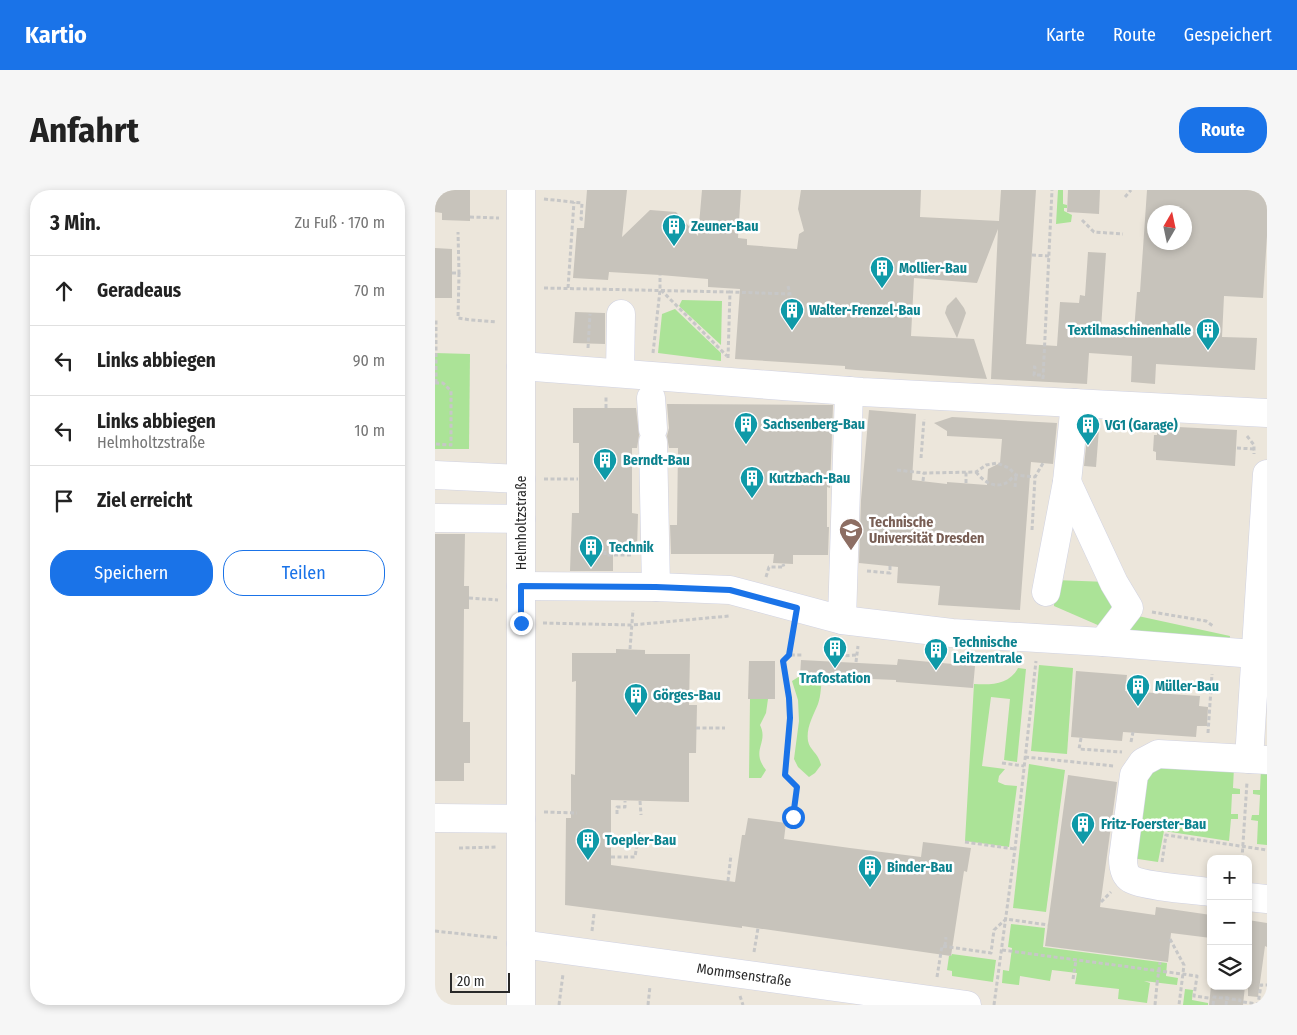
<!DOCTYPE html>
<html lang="de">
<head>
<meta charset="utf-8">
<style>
	:root { --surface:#fff; --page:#f6f6f6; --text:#222; --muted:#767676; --line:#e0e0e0; --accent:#1a73e8 }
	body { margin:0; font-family:"Fira Sans Condensed",sans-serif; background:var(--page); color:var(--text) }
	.controls { position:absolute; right:15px; bottom:15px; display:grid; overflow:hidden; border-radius:10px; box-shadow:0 2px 8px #0003 }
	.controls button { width:45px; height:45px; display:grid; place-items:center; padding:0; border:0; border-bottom:1px solid var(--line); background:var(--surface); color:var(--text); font:25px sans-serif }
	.compass { position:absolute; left:712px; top:15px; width:45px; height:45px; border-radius:50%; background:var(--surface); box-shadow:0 2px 8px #0003; rotate:9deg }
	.scale { position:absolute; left:15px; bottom:12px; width:60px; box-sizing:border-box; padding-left:5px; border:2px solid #292929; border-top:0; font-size:14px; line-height:18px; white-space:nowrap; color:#292929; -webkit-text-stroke:4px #fff; paint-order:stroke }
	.stop { position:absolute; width:15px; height:15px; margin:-11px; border:4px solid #1a73e8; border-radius:50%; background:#fff }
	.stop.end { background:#1a73e8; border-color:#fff; box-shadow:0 1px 5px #0008 }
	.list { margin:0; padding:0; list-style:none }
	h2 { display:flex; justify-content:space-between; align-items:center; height:65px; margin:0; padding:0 20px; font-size:21px }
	h2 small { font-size:16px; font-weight:400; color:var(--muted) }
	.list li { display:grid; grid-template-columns:32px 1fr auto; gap:15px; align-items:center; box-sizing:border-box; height:70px; padding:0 20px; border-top:1px solid var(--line) }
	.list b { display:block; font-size:19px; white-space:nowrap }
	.list p { margin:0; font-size:16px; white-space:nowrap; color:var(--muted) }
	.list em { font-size:16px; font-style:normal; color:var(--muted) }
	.actions { display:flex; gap:10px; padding:15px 20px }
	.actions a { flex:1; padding:11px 0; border:1px solid var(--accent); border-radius:20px; text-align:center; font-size:18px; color:var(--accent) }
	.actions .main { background:var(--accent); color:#fff }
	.icon { flex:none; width:28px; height:28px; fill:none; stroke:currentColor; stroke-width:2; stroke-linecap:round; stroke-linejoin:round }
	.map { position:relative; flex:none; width:832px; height:815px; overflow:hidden; border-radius:20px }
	header { display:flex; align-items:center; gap:30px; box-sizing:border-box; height:70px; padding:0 25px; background:var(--accent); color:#fff }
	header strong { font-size:24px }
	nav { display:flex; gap:28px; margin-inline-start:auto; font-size:18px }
	.intro { display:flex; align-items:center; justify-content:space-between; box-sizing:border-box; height:120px; padding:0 30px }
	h1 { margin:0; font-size:35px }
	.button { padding:12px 22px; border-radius:20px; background:var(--accent); color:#fff; font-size:18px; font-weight:700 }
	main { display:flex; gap:30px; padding:0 30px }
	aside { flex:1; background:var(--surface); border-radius:20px; box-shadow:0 2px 8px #0003 }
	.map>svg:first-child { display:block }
	.green { fill:#abe397 }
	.building { fill:#c7c3bb; fill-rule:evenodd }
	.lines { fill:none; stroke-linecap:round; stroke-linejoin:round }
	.minor-casing { stroke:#d0d2e2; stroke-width:29 }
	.path { stroke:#c7c7c7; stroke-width:3; stroke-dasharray:4 2.5; stroke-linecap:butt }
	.minor { stroke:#fff; stroke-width:28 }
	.path-bridge { stroke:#c7c7c7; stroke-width:3; stroke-dasharray:4 2.5; stroke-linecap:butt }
	.route { stroke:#1a73e8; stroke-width:6 }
	.labels { text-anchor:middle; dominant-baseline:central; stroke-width:5; stroke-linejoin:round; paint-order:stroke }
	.culture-label { font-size:14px; font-weight:bold; fill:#0d838f; stroke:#fff; text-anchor:start }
	.education-label { font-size:14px; font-weight:bold; fill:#785e54; stroke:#fff; text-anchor:start }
	.street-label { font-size:14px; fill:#292929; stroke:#fff }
</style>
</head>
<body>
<header>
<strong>Kartio</strong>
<nav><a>Karte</a><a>Route</a><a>Gespeichert</a></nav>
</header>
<div class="intro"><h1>Anfahrt</h1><a class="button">Route</a></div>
<main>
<aside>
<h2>3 Min.<small>Zu Fuß · 170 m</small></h2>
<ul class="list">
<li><svg class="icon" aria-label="ahead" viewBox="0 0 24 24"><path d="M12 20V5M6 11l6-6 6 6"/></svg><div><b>Geradeaus</b></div><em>70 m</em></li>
<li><svg class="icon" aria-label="left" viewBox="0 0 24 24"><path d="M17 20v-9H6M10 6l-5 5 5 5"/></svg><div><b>Links abbiegen</b></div><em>90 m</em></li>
<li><svg class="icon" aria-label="left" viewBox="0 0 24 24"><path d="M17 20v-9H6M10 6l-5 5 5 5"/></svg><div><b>Links abbiegen</b><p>Helmholtzstraße</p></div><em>10 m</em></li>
<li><svg class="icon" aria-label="arrive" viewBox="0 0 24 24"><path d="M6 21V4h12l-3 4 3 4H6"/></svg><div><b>Ziel erreicht</b></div></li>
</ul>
<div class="actions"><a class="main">Speichern</a><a>Teilen</a></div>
</aside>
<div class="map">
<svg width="832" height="815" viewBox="0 0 832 815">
	<rect width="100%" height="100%" fill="#ece6db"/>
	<!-- green -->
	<g class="green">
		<path d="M623 0H628V14L632 15V18H629V21L637 25 636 32 621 34Z"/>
		<path d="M247 110 287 111 286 155 244 116Z"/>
		<path d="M240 119 286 163V171L223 163 227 124Z"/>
		<path d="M0 163 35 164 34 259H0Z"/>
		<path d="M620 390 673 392C677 411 681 423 665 436L619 416Z"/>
		<path d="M703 426 795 446 794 453 688 444Z"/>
		<path d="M604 475 638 478 632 564 596 561Z"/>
		<path d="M583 478 591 479 582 572 569 570 575 509 556 507 547 576 570 579 564 586 563 592 570 595 582 596 574 657 530 651 539 494C556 495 574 495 583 478Z"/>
		<path d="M365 486 387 487C386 495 386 506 383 514 378 526 371 538 373 551 375 561 383 562 386 575L380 583 374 587 363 577 359 569 364 531 363 510 357 491Z"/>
		<path d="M315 509H333L331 523 325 535C334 553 315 560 331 580L326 588H314Z"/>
		<path d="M594 574 630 580 611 722 578 718Z"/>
		<path d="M799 577 798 598 805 599V604H797L796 624H803V629H796L794 651 729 641 723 672 703 669 699 666 707 590 715 578Z"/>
		<path d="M826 578 832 579V655L822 654 823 631 816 630 817 625H824L825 605 818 604V600H825Z"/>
		<path d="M576 734 610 738 608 757 732 773 731 786 743 788 742 795 709 791 715 793 712 813 683 809 684 799 640 794 642 783 617 780 615 791 585 786 584 795 567 793 568 780 574 781 577 758 573 757Z"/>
		<path d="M517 764 561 770 558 792 517 786V781L512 780 514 766H516Z"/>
		<path d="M750 799 758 800 757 810 773 813V815H748Z"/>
	</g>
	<!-- building -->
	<g class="building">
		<path d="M0 0H35V31L7 30V23L0 22Z"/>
		<path d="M152 0H192L187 47 215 20 241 22 263 46 267 0H306L303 48 312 49V55L362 59 364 44 369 41 363 19 366 0H486L485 27 564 31 566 0H601L591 154 622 156 625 112 644 113 645 105 650 106 653 62 671 63 666 139 699 141 702 102H705L712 0H832V46L828 108 789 106 787 147 822 148 820 180 721 174 720 194 696 192 697 166 654 163 652 194 556 189 563 39 542 93 479 88 476 146 539 149 552 189 421 180 410 179V176L300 169 305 99 273 97V89L225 85 174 82 173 90 138 88 142 38H149ZM720 22H750V52H720Z"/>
		<path d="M633 0H665L664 24 632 22Z"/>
		<path d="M0 58 17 59V108H0Z"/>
		<path d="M521 107 529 118 531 123 522 148 510 123 512 116Z"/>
		<path d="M140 122 170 123V154L138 153Z"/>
		<path d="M232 214 398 215 395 298 392 297V337H394L393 365H358V374L338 373 339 364H236L235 335H242L243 258H234L232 246 234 238Z"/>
		<path d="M138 218H201L204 245 202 258H197V323L203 324 202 359 178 358V381H135L137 323H144V253H138Z"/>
		<path d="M434 220 481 224 477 290 512 294V292L552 295 553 279 565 273 567 249 512 246V241L499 233 517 227 622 233 618 274 596 272 585 420 503 415 505 396 462 393 463 377 424 373 426 310Z"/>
		<path d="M723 236 802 240 800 276 721 270V262L718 261 719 245H722Z"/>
		<path d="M653 238 664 239 661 277 649 276Z"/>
		<path d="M0 344H30L29 396H34V419H29L28 532H35V573H29V591H0Z"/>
		<path d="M181 459 210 460V464H255L254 515H262L261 563H254V612L176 610V675L300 692 307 645H310L313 628 351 633 349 649 415 658 486 667 488 652 536 658 532 682 529 681 516 766 307 736V738L130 715 131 628H136V584L140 585 141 491 137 492V463H181Z"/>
		<path d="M463 469 540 476 538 498 461 492V490L365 486 366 470 462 475Z"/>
		<path d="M314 471H340V509H313Z"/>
		<path d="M641 481 692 485 690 501 765 506 764 516 773 517 772 536H762L761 547 688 542 687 551 636 547Z"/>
		<path d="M633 585 682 592 665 717 720 725 721 717 776 725V748L736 743 733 772 610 756Z"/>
		<path d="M813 730 832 733V757L830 756 823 807 813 806Z"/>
		<path d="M776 796H810L808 815H774Z"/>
	</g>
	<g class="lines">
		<!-- minor casing -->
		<g class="minor-casing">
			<g id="minor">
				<path d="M86 176 427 202 832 223"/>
				<path d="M185 183 186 124"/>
				<path d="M216 208 218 239"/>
				<path d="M218 252 221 397"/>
				<path d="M0 285 86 289"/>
				<path d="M632 292 679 393 694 418 668 452"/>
				<path d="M0 328 86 329"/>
				<path d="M86 396 221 397 295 400 407 430 517 443 668 452 832 465"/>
				<path d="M611 402 632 292 640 213"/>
				<path d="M407 430 414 201"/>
				<path d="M814 569 832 284"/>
				<path d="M0 628 86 629"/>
				<path d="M776 702C760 700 707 696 696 689 689 685 688 676 688 668L699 585 708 572 723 564 832 570"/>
				<path d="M813 707 832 709"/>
				<path d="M86 754 532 815"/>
				<path d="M86 815V0"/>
			</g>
		</g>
		<!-- path -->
		<g class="path">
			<path d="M690 7 696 0"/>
			<path d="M109 9 147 13 146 29 150 30"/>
			<path d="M35 27 64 28"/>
			<path d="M647 30 659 42 688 44"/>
			<path d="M597 65 614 66"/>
			<path d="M17 83H24L23 42"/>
			<path d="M24 83 23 128 36 130 62 132"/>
			<path d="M353 96 355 104"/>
			<path d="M109 98 295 102"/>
			<path d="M133 98 139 12"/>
			<path d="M226 100 292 166"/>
			<path d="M153 158 155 124"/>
			<path d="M218 163 225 100V85"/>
			<path d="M293 168 295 102 355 104V109"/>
			<path d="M598 177H600L599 185H609"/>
			<path d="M608 189 617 0"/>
			<path d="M0 193H8L16 201V255L0 254"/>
			<path d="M1 193V128"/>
			<path d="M171 218V206"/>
			<path d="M812 246 819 255V264"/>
			<path d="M802 258 819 259"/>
			<path d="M486 268 489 229"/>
			<path d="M462 280 489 283 541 282 551 275 562 273 574 278 581 285 600 287"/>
			<path d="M541 282C548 291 559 299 571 293 574 291 578 287 581 285"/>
			<path d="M109 289H143"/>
			<path d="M488 291 489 283"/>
			<path d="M531 293V282"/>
			<path d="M580 297 581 286"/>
			<path d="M597 340 600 287 608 273"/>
			<path d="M170 361V365H197"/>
			<path d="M432 381 455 383V376"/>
			<path d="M331 387 334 377H349L348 374"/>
			<path d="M34 408 63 410"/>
			<path d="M717 422 771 431 778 436"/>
			<path d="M108 433 197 435 294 426"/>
			<path d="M358 440 355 465H367"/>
			<path d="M195 459 198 420"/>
			<path d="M355 465 348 471 354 508 355 528 350 585 362 597 358 627"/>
			<path d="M404 466 422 465"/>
			<path d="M421 472 423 456"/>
			<path d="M261 538H290"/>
			<path d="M773 543 777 484"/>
			<path d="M646 548 644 559 687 562"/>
			<path d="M696 552 698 542"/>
			<path d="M590 567 679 576"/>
			<path d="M567 573 589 576"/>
			<path d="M205 611 206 625"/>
			<path d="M109 622 142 623"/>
			<path d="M182 624V617H190V611"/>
			<path d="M530 652 580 659"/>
			<path d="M24 658 62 657"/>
			<path d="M176 667H200L204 642"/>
			<path d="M807 669 812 592"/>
			<path d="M727 672 731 645 832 660"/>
			<path d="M293 691 296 665"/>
			<path d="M666 712 676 702"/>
			<path d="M0 741 64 748"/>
			<path d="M157 741 159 724"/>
			<path d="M735 749 749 775 744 815"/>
			<path d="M510 756 511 747"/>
			<path d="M567 760 762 786 759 806 774 808"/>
			<path d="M319 762 323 738"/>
			<path d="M502 787 507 756 556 763 559 740 571 729 613 735"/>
			<path d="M638 789 641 770"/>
			<path d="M305 806 308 815"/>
			<path d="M808 812 823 814 826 795H832"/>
			<path d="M124 815 128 784"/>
			<path d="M213 815 215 796"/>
			<path d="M559 815 580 659 601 471"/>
			<path d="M720 815 722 794"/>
			<path d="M778 815 779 807 805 810 804 815"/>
			<path d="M791 815 792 806"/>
		</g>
		<!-- minor -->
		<use href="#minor" class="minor"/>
		<!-- path-bridge -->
		<path class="path-bridge" d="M722 794 725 772"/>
	</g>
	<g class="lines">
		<!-- route -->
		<path class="route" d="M86 433V396L221 397 295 400 362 418 354 465 348 471 354 508 355 528 350 585 362 597 358 627"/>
	</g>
	<!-- icons -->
	<defs>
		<g id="building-pin" transform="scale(1.25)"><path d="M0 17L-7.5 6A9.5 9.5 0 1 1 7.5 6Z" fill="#0f9aa8" stroke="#fff"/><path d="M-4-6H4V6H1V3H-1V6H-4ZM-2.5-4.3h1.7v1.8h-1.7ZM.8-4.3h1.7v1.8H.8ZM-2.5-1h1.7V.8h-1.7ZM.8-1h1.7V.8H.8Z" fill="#fff"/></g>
		<g id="university-pin" transform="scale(1.25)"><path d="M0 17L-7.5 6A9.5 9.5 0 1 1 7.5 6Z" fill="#8d6e63" stroke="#fff"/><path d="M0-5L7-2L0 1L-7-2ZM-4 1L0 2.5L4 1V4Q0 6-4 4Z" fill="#fff"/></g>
	</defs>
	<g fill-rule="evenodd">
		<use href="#building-pin" x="239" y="36"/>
		<use href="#building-pin" x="447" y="78"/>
		<use href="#building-pin" x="357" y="120"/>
		<use href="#building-pin" x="773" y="140"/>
		<use href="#building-pin" x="311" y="234"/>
		<use href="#building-pin" x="653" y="235"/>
		<use href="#building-pin" x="170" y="270"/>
		<use href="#building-pin" x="317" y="288"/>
		<use href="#university-pin" x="416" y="340"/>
		<use href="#building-pin" x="156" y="357"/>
		<use href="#building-pin" x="400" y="458"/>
		<use href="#building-pin" x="501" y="460"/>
		<use href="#building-pin" x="703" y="496"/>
		<use href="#building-pin" x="201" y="505"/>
		<use href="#building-pin" x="648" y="634"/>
		<use href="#building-pin" x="153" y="650"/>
		<use href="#building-pin" x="435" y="677"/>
	</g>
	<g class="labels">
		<!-- culture labels -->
		<g class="culture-label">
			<text x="256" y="36">Zeuner-Bau</text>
			<text x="464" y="78">Mollier-Bau</text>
			<text x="374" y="120">Walter-Frenzel-Bau</text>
			<text x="756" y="140" text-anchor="end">Textilmaschinenhalle</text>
			<text x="328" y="234">Sachsenberg-Bau</text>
			<text x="670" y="235">VG1 (Garage)</text>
			<text x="188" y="270">Berndt-Bau</text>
			<text x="334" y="288">Kutzbach-Bau</text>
			<text x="174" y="357">Technik</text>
			<text x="518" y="452">Technische<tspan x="518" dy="16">Leitzentrale</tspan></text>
			<text x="400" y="488" text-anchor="middle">Trafostation</text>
			<text x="720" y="496">Müller-Bau</text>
			<text x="218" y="505">Görges-Bau</text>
			<text x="666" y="634">Fritz-Foerster-Bau</text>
			<text x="170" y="650">Toepler-Bau</text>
			<text x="452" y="677">Binder-Bau</text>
		</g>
		<!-- education labels -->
		<g class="education-label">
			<text x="434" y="332">Technische<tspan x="434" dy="16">Universität Dresden</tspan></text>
		</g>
		<!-- street labels -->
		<g class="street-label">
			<text transform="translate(86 333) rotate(-90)">Helmholtzstraße</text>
			<text transform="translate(309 785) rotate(8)">Mommsenstraße</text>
		</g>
	</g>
</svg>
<div class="controls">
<button>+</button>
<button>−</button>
<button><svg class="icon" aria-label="layers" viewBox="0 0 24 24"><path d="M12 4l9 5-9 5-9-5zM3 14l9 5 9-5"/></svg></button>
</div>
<svg class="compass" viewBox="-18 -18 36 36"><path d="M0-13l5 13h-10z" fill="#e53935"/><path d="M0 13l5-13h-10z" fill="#767676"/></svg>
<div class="scale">20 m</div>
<div class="stop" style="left:358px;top:627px"></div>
<div class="stop end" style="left:86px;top:433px"></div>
</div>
</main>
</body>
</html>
